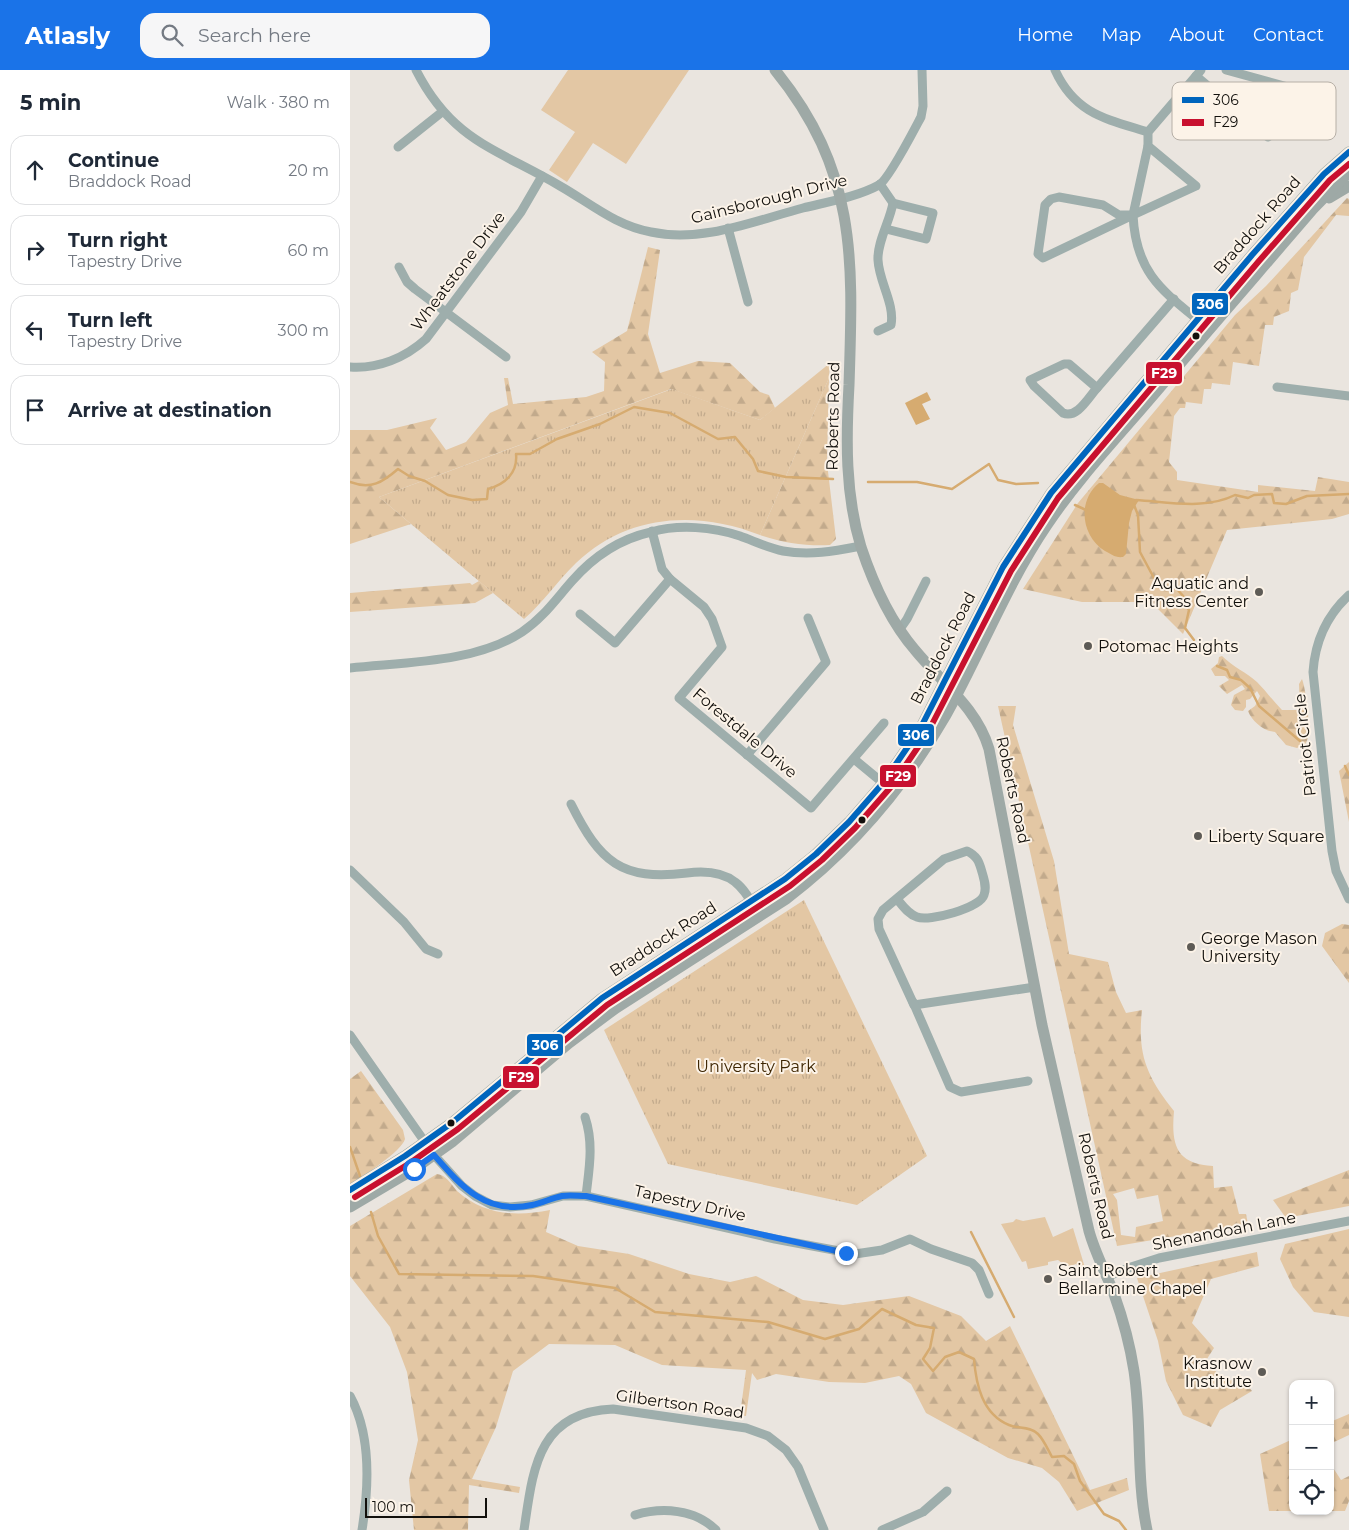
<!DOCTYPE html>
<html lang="en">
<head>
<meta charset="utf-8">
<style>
	:root { --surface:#fff; --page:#f6f6f7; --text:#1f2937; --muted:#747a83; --line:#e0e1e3; --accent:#1a73e8 }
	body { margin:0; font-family:Montserrat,sans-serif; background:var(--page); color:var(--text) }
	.controls { position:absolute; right:15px; bottom:15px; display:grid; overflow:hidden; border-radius:10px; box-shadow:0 1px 4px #0004 }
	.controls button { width:45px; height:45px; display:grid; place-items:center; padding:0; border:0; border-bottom:1px solid var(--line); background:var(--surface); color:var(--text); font:25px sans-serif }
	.scale { position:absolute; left:15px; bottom:12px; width:122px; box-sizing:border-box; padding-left:5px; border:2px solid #12100c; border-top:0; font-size:14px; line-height:18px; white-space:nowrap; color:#12100c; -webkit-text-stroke:4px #fcf3e8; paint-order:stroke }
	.stop { position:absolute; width:15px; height:15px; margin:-11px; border:4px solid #1a73e8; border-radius:50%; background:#fff }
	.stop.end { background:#1a73e8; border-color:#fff; box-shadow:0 1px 5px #0008 }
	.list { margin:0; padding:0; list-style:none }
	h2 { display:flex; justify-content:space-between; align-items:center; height:65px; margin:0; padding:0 20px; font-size:21px }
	h2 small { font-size:16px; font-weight:400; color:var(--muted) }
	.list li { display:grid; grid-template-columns:32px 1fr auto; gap:15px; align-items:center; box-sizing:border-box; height:70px; margin:0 10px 10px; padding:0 10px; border:1px solid var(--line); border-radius:15px }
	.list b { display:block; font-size:19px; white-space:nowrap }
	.list p { margin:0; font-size:16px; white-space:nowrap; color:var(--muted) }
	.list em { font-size:16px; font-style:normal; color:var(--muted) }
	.icon { flex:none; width:28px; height:28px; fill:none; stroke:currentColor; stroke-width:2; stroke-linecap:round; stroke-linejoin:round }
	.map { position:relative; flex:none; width:999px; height:1460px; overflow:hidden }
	header { display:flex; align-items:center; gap:30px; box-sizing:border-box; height:70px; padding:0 25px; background:var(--accent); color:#fff }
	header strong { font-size:24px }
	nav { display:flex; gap:28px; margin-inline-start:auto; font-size:18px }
	.search { width:350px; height:45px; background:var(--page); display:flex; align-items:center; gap:12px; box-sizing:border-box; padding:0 18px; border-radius:15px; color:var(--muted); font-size:19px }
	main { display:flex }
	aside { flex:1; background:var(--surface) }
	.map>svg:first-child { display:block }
	.grass { fill:#e3c7a4 }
	.forest { fill:url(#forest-firs); fill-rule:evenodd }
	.park { fill:url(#park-tufts) }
	.water { fill:#d6ab70 }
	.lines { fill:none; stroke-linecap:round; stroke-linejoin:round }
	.stream { stroke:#d6ab70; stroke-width:2.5 }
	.minor { stroke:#9eaeac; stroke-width:9 }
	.major { stroke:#9ea9a6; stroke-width:11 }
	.bus-1-casing { stroke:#fcf3e8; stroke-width:10 }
	.bus-2-casing { stroke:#fcf3e8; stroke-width:10 }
	.bus-1 { stroke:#0065bd; stroke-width:6 }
	.bus-2 { stroke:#c8102e; stroke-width:6 }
	.route { stroke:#1a73e8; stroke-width:6 }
	.bus-dot { fill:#12100c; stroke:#fcf3e8; stroke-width:2 }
	.poi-dot { fill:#5e5b56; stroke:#fcf3e8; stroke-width:2 }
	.labels { text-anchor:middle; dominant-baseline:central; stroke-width:4; stroke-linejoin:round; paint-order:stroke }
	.street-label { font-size:16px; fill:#12100c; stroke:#fcf3e8 }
	.poi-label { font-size:16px; fill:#12100c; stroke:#fcf3e8; text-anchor:start }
	.park-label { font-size:16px; fill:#3d2501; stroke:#fcf3e8 }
	.key { fill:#fcf3e8; stroke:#b6afa6; stroke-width:1 }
	.key-label { font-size:14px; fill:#12100c }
	.line-badge { stroke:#fcf3e8; stroke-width:2 }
	.badge-label { font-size:14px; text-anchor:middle; font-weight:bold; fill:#fff }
</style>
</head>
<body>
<header>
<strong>Atlasly</strong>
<div class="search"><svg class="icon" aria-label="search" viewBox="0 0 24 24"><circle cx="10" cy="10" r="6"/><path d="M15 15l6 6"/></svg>Search here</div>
<nav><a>Home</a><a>Map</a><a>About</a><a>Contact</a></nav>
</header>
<main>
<aside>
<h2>5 min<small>Walk · 380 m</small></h2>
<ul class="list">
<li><svg class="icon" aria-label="ahead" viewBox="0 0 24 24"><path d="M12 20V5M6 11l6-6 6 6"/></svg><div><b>Continue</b><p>Braddock Road</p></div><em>20 m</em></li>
<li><svg class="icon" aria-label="right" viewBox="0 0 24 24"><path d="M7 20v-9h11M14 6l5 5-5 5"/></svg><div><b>Turn right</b><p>Tapestry Drive</p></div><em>60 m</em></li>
<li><svg class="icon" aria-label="left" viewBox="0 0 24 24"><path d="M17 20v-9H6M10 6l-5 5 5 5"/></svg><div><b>Turn left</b><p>Tapestry Drive</p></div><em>300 m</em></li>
<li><svg class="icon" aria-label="arrive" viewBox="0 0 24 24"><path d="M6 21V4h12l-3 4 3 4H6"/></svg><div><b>Arrive at destination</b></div></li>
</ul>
</aside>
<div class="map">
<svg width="999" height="1460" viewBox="0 0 999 1460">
	<defs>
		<pattern id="forest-firs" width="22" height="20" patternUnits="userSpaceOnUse" patternTransform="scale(1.25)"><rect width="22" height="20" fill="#e3c7a4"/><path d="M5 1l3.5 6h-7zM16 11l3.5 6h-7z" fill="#c2aa8c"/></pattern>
		<pattern id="park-tufts" width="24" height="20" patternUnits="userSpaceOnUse" patternTransform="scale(1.25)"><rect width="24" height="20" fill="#e3c7a4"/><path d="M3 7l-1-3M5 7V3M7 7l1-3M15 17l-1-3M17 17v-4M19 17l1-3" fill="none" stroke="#c2aa8c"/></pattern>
	</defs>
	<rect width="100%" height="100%" fill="#eae5df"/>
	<!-- grass -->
	<g class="grass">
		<path d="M218 0H339L276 94 243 73 217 112 199 100 225 62 191 40Z"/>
		<path d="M695 1147 703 1167 723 1158 736 1201 733 1202 726 1194 717 1197 708 1190 698 1192V1195L678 1199 676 1191 672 1192 651 1154 663 1152 666 1149 673 1151Z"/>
	</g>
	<!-- forest -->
	<g class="forest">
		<path d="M997 128 999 129V146L986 145 954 187 948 220 941 223 939 241 924 247 923 255H915L909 296 883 292 880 315 862 313 861 319H854L852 334 836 332 835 338H830L824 346 819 392 827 402V410L908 422V415L965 421 968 407 999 412V444L982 449 877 460 833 564 801 532H732L673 519 728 433 885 245 916 216Z"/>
		<path d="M298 177 310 180 298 264 310 303 348 291 380 293 410 322 419 325 425 338 410 350 321 319 29 427 61 454 0 474V360H37L87 348 80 358 96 380 116 372 140 343 158 335 154 308H158L163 334 236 327 254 321 255 292 242 282 277 261Z"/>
		<path d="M479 308 477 393 486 469 480 475C455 476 434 473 410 465Z"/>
		<path d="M129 511 143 523 125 533 0 542V523L120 513 122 515Z"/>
		<path d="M872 586C883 597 896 602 907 612 916 621 923 631 932 640H950L949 614 952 609C956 619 963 667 955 674L947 678 936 675 925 662C913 661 902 651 898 641L905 636 910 626 907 621 900 629 896 630V637L893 641 885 640 881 635 884 625 895 619 892 615 877 624 869 616 879 610 875 606H865L861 599 868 593 869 587Z"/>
		<path d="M648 636H666L663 655 704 791 719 884 758 892 766 922 776 943 792 940C787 985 797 1007 824 1041 821 1075 826 1094 863 1096L864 1118 882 1116 889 1144H896L898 1154 767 1176ZM784 1118 787 1129 808 1125 813 1151 786 1157 785 1167 771 1165 767 1130 763 1124Z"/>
		<path d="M999 692V752L989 701Z"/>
		<path d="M992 854 999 855V913L972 876 975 863Z"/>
		<path d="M11 1001 53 1060 55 1069C52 1081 12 1107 0 1115V1009Z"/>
		<path d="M999 1100V1136L936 1148 923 1130Z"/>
		<path d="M87 1104C96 1105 101 1114 107 1121 134 1145 166 1147 200 1140L196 1162 228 1176 279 1184 339 1204 380 1212 406 1206 453 1230 493 1235 559 1226 611 1246 636 1271 660 1256 740 1420 777 1408 779 1420 727 1441 709 1412 692 1398 658 1388 576 1343 561 1314 549 1306 515 1313 479 1312 426 1304 407 1310 402 1303 396 1346 390 1345 396 1300 312 1295 265 1275 199 1274 163 1301 146 1357 122 1409 170 1417 169 1423 119 1415 118 1460H64L59 1410 68 1370 57 1302 40 1257 0 1206V1156Z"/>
		<path d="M999 1159V1247L964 1242 943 1217 930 1189 935 1174Z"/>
		<path d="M907 1182 909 1196 861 1209 842 1253 864 1278 855 1292 878 1312 889 1305 902 1321 870 1340 861 1357 833 1345 816 1311 808 1271 787 1208Z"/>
		<path d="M999 1344V1365L980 1374V1352Z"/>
		<path d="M943 1369V1441H919L910 1384Z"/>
		<path d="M980 1393 991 1410 999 1406V1431L995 1441H980Z"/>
	</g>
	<!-- park -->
	<g class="park">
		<path d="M480 293 479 308 410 465C347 440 277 444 226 493 207 511 194 532 174 549L29 427 322 319 410 350Z"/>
		<path d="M454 830 577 1086 507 1135 318 1094 254 960Z"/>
	</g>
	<!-- water -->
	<g class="water">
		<path d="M577 322 581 330 572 334 580 349 566 355 555 333Z"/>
		<path d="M749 413H753L770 425 789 430 782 441 779 453 776 484 773 487C765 488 761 484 755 481 731 466 727 431 749 413Z"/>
	</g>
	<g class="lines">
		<!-- stream -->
		<g class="stream">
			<path d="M0 412C21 420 33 412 48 399L59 406 75 411 98 425 122 430 137 429 138 419C155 414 168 403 166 384H180L207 369 250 354 284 337 320 343 368 369 385 367 403 389 408 401 436 407 483 409"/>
			<path d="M518 412H567L602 419 639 394 648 410 666 414 688 413"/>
			<path d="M786 430C819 432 855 440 885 425L898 428 904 425 922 424 924 433 936 434 957 426 999 424"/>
			<path d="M725 435 736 440"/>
			<path d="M784 435 788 445 790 482 804 508 816 520 826 518 834 527V534L839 540 835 558 844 570"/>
			<path d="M867 596 877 600 880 607 891 610 900 618 909 636 950 671"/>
			<path d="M995 696 999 705"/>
			<path d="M0 1077 10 1106"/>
			<path d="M21 1142 28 1166 49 1204 183 1206 265 1218 305 1242 418 1252 475 1269 509 1259 532 1239 566 1255 584 1258 580 1278 573 1289 583 1301 595 1287 609 1282 624 1289C626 1314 632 1344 659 1355 668 1359 680 1356 688 1364 694 1370 698 1380 702 1387L714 1386 724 1394 730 1411 754 1444 769 1451 776 1460"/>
			<path d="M621 1162 664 1247"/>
		</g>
		<!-- minor -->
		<g class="minor">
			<path d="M66 0C102 71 147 79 210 116 240 133 266 156 301 162 352 173 404 151 453 138 477 132 507 127 529 115 539 109 564 60 571 47L573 36 572 0"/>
			<path d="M705 0C725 44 756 49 798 62"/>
			<path d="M851 0 846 6 918 67 956 22 876 0"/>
			<path d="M846 6 798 62V76L846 116 783 145C786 207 816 223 859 259"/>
			<path d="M48 77 92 42"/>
			<path d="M709 127 753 135 769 145H783L693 188 688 184 695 135 701 129Z"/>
			<path d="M783 145 798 76"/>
			<path d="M378 158 398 232"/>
			<path d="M536 159 576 169 583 143 543 133"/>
			<path d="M49 197 57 212 65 219 156 287"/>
			<path d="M528 261 541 255C545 234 529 212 528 190 527 172 540 151 543 133L530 114"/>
			<path d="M714 294H719L747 318C738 328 727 349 713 343L684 316 680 310Z"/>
			<path d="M0 297C28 299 55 288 76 269L171 142 192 106"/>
			<path d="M927 317 999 326"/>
			<path d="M747 318 824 229"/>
			<path d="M302 461 312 499 320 509 354 537 362 549 372 577 329 628 461 738 534 653"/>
			<path d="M999 525C976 546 965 572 963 602L982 781 986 801 999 829"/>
			<path d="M230 544 265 573 320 509"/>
			<path d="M550 559 557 549 576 511"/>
			<path d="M0 598C55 592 125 593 172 562 193 548 206 529 222 511 243 487 270 469 301 462 329 454 363 457 390 466 404 471 418 478 433 481 460 486 485 481 511 476"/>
			<path d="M397 685 476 592 458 548"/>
			<path d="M504 689 533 713"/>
			<path d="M221 734C250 792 271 811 337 803 353 801 372 802 385 812 396 820 403 835 410 846"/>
			<path d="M0 800 54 852 76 879 88 884"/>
			<path d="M547 829C552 835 558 844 567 847 579 852 630 838 634 825 637 817 634 809 632 802 629 791 627 786 617 781L594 789 533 840 528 849 529 859 564 935 685 917"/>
			<path d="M563 932 600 1017 611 1022 678 1011"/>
			<path d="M0 965 84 1085 112 1116 125 1126 142 1135 160 1137 181 1135 213 1126H236L425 1169 505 1184 532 1180 560 1169 581 1179 622 1193 629 1200 639 1224"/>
			<path d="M235 1047C244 1074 239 1099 236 1126"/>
			<path d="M756 1207 781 1197 809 1188 999 1151"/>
			<path d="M0 1326C21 1364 19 1417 12 1460"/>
			<path d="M285 1445C312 1437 345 1439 366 1460"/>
			<path d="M174 1460C183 1400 187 1342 263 1339L396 1358 418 1366 436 1380 448 1397 474 1460"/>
			<path d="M532 1460 573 1442 597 1421"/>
		</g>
		<!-- major -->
		<g class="major">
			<path d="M425 0C508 102 503 191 499 315 496 369 495 424 511 477 523 513 540 551 565 580 592 613 627 638 639 679L692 955 739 1161C745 1183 756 1203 764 1224 773 1249 780 1275 784 1301 792 1354 786 1408 797 1460"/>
			<path d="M979 128 999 116"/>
			<path d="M0 1120 55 1086 103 1052 252 928 435 809 466 784 499 752 533 713 570 659 653 497 701 423 902 185 974 104 999 82"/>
			<path d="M0 1137 64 1099 102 1072 219 973 266 938 436 829C502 779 555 716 596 645 631 582 657 514 697 455 727 410 765 370 800 329 854 265 909 202 963 139L999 102"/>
		</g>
		<!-- bus-1 casing -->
		<g class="bus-1-casing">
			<path id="bus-1" d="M0 1120 55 1086 103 1052 252 928 435 809 466 784 499 752 533 713 570 659 653 497 701 423 902 185 974 104 999 82"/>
		</g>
		<!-- bus-2 casing -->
		<g class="bus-2-casing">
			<path id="bus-2" d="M5 1127 60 1093 108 1059 257 935 440 816 472 790 505 758 540 718 577 664 661 501 708 428 909 191 980 110 999 94"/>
		</g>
		<!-- bus-1 -->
		<use href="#bus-1" class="bus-1"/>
		<!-- bus-2 -->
		<use href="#bus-2" class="bus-2"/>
	</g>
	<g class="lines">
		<!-- route -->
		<path class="route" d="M64 1099 84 1085C112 1117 136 1145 182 1135 192 1133 202 1128 212 1126 220 1125 228 1126 236 1126L496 1183"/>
	</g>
	<!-- markers -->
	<g class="bus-dot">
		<circle cx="846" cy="266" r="4.5"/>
		<circle cx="512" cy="750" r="4.5"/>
		<circle cx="101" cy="1053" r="4.5"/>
	</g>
	<g class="poi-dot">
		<circle cx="909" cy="522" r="5"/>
		<circle cx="738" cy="576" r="5"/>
		<circle cx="848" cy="766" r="5"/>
		<circle cx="841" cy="877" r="5"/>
		<circle cx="698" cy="1209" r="5"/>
		<circle cx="912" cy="1302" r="5"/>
	</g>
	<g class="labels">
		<!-- street labels -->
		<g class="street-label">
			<text transform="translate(419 129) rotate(-14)">Gainsborough Drive</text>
			<text transform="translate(907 155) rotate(-49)">Braddock Road</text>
			<text transform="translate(108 201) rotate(-53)">Wheatstone Drive</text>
			<text transform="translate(483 346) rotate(-89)">Roberts Road</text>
			<text transform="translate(593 578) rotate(-63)">Braddock Road</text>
			<text transform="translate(395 663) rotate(40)">Forestdale Drive</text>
			<text transform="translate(955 675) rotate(-96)">Patriot Circle</text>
			<text transform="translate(663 720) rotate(78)">Roberts Road</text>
			<text transform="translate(313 869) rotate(-33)">Braddock Road</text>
			<text transform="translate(746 1116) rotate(77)">Roberts Road</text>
			<text transform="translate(340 1133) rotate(13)">Tapestry Drive</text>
			<text transform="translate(874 1161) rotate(-11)">Shenandoah Lane</text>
			<text transform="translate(330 1334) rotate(8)">Gilbertson Road</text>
		</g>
		<!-- poi labels -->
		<g class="poi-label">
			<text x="899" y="513" text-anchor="end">Aquatic and<tspan x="899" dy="18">Fitness Center</tspan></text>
			<text x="748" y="576">Potomac Heights</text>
			<text x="858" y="766">Liberty Square</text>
			<text x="851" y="868">George Mason<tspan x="851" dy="18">University</tspan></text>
			<text x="708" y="1200">Saint Robert<tspan x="708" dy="18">Bellarmine Chapel</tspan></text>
			<text x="902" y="1293" text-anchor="end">Krasnow<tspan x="902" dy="18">Institute</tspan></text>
		</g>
		<!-- park labels -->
		<g class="park-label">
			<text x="406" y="996">University Park</text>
		</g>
	</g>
	<!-- legend -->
	<rect x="822" y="12" width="164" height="58" rx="8" class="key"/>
	<rect x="832" y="27" width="22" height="6" fill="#0065bd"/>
	<rect x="832" y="49" width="22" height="7" fill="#c8102e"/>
	<g class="key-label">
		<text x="863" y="35">306</text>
		<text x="863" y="57">F29</text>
	</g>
	<g class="line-badge">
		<rect x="841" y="222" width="38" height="24" rx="5" fill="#0065bd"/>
		<rect x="795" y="291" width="38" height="24" rx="5" fill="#c8102e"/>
		<rect x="547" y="653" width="38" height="24" rx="5" fill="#0065bd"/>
		<rect x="529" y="694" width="38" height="24" rx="5" fill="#c8102e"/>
		<rect x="176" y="963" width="38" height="24" rx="5" fill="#0065bd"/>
		<rect x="152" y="995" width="38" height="24" rx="5" fill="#c8102e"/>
	</g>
	<g class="badge-label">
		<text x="860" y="239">306</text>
		<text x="814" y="308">F29</text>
		<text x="566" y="670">306</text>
		<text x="548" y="711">F29</text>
		<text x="195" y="980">306</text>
		<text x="171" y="1012">F29</text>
	</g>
</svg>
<div class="controls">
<button>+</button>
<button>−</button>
<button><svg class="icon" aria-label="locate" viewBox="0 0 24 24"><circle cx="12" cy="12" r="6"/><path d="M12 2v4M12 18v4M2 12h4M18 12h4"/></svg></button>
</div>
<div class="scale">100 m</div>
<div class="stop" style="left:64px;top:1099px"></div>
<div class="stop end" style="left:496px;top:1183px"></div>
</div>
</main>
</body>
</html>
